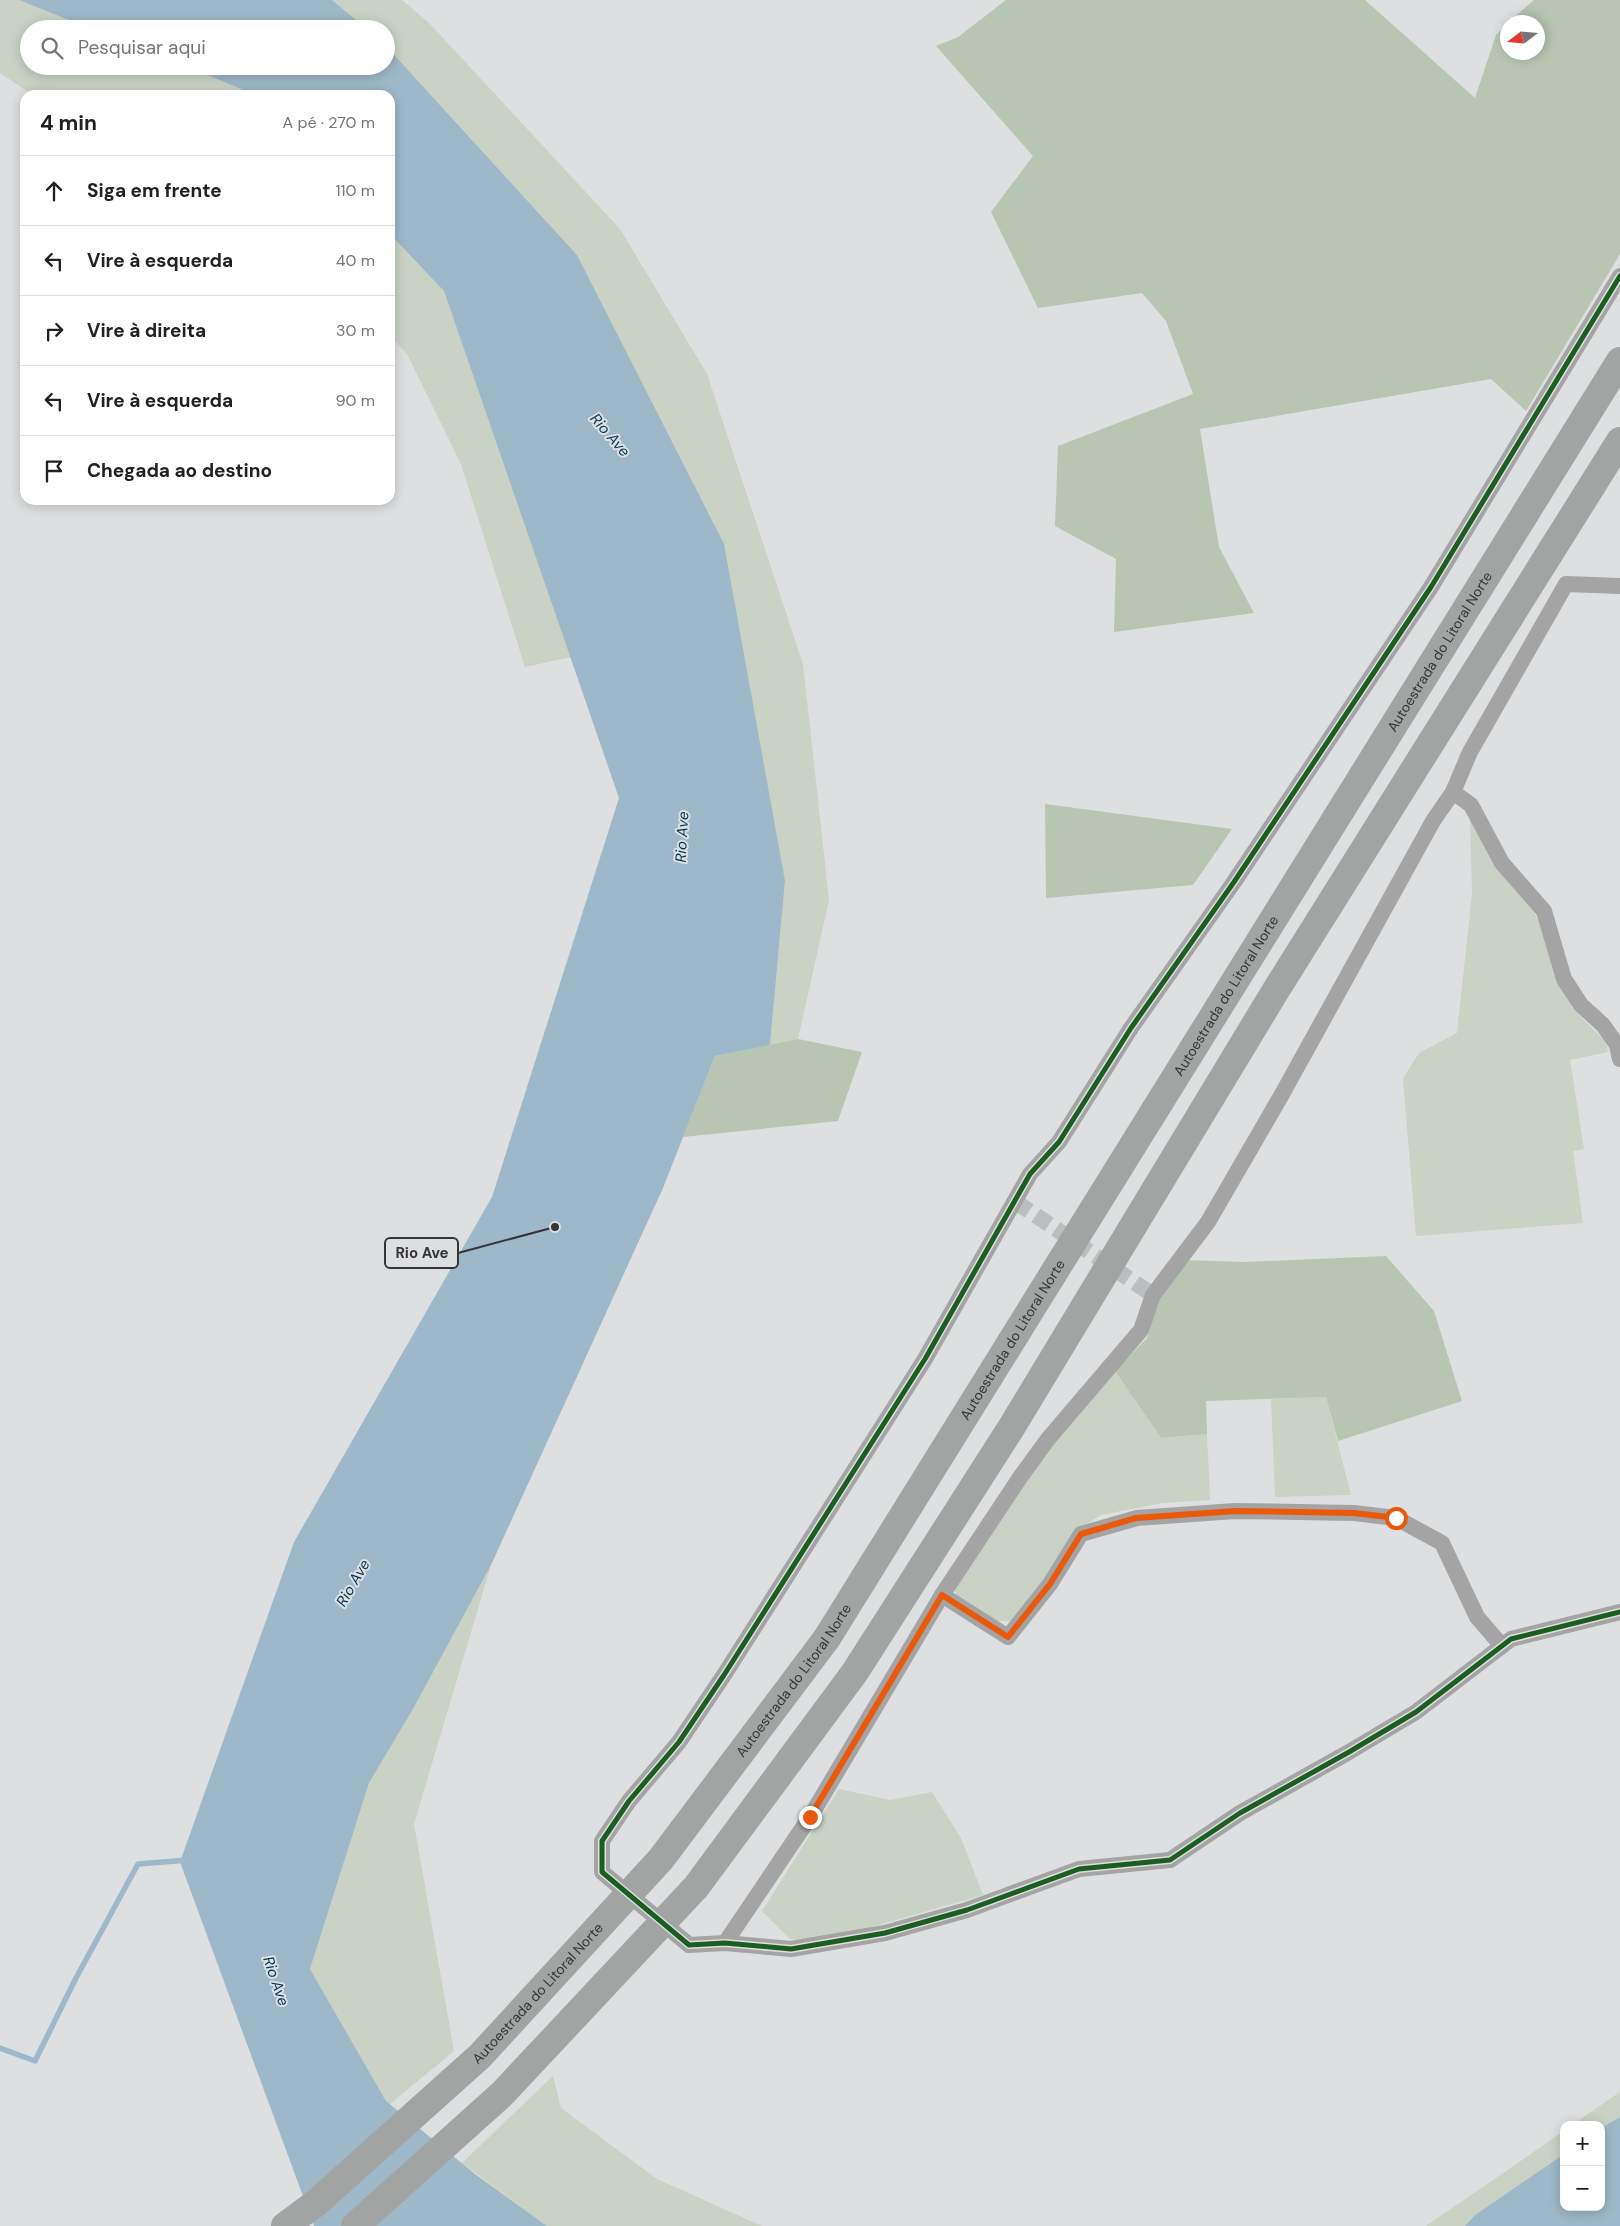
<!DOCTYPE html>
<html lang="pt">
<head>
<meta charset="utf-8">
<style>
	:root { --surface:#fff; --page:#f2f2f2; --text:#202124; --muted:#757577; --line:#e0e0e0 }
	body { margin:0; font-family:"DM Sans",sans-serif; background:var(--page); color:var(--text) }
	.controls { position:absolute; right:15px; bottom:15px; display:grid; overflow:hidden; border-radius:10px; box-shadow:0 2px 12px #0003 }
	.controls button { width:45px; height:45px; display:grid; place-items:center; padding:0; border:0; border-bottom:1px solid var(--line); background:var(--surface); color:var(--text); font:25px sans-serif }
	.compass { position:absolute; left:1500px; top:15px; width:45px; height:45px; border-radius:50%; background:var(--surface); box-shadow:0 2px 12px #0003; rotate:254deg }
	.stop { position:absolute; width:15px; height:15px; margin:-11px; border:4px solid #ea580c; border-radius:50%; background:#fff }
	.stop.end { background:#ea580c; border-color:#fff; box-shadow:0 1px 5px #0008 }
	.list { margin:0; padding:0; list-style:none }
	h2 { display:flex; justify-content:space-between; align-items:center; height:65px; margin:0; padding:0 20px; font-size:21px }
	h2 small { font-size:16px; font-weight:400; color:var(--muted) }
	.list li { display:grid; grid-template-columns:32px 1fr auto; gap:15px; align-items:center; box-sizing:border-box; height:70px; padding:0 20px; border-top:1px solid var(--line) }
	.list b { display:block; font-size:19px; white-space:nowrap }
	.list em { font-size:16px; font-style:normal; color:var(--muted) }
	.icon { flex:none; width:28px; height:28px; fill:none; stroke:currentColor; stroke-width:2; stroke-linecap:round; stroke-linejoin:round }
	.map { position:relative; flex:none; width:1620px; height:2226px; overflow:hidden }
	.search { position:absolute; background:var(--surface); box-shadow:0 2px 12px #0003; left:20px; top:20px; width:375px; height:55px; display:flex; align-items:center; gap:12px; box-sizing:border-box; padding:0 18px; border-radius:28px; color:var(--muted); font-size:19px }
	.panel { position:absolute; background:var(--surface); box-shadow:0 2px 12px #0003; left:20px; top:90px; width:375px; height:415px; border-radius:15px }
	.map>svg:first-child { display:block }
	.green { fill:#c9d2c4 }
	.forest { fill:#b8c5b3 }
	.water { fill:#9db8c8 }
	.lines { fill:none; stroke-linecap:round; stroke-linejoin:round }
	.stream { stroke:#9db8c8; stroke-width:5.5 }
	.street-tunnel { stroke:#bcbdbe; stroke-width:16; stroke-dasharray:16 8; stroke-linecap:butt }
	.street { stroke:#a4a4a4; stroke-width:16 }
	.highway { stroke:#a2a3a3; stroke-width:28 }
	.cycleway-casing { stroke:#dddfe1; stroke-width:8 }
	.cycleway { stroke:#1b5e20; stroke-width:5 }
	.route { stroke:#ea580c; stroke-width:6 }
	.labels { text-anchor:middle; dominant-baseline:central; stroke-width:4; stroke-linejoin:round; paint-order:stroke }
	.street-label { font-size:14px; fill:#353536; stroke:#dddfe1 }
	.water-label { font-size:15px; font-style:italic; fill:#00394f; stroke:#dddfe1 }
	.leader { fill:none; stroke:#353536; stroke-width:2 }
	.callout-dot { fill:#353536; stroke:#dddfe1; stroke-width:2 }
	.callout { fill:#dddfe1; stroke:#353536; stroke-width:2 }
	.callout-label { font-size:15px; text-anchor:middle; font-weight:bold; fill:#353536 }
</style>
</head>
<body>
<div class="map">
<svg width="1620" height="2226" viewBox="0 0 1620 2226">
	<rect width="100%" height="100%" fill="#dedfe0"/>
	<!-- green -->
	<g class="green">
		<path d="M0 0H19L91 29H29V66H185L256 95H33L0 73Z"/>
		<path d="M332 0H402L429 23 620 229 707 374 803 664 829 900 798 1039 770 1045 785 881 577 255 386 46V29H367Z"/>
		<path d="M390 234 444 290 571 657 525 667 461 464 407 354 390 336Z"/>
		<path d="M1470 815 1542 925 1560 982 1572 1008 1606 1042 1608 1052 1570 1060 1584 1149 1573 1151 1583 1223 1416 1236 1403 1078 1419 1053 1457 1033 1472 894Z"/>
		<path d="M1115 1371 1161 1438 1207 1434 1210 1500 1162 1503 1101 1515 1075 1531 1044 1583 1012 1621H992L957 1598 954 1586 1018 1487Z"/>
		<path d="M1326 1397 1351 1495 1275 1497 1271 1399Z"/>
		<path d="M491 1565 414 1824 454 2051 390 2104 386 2101 310 1969 369 1783 413 1709Z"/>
		<path d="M839 1789 890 1800 932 1792 961 1838 983 1895 858 1931 801 1940 790 1939 762 1911Z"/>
		<path d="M553 2076 561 2108 657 2179 762 2226H547L462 2163Z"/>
		<path d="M1620 2092V2117L1601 2128V2125H1572Z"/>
		<path d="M1564 2131V2154L1475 2215 1465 2226H1426Z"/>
	</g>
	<!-- forest -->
	<g class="forest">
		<path d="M1006 0H1365L1475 98 1496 35 1507 24 1508 52H1538V22H1509L1534 0H1620V254L1526 411 1491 379 1200 429 1219 547 1254 613 1114 632 1116 559 1055 526 1058 446 1193 394 1166 321 1142 293 1038 308 991 212 1033 156 936 46 958 37Z"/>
		<path d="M1045 804 1232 829 1193 885 1046 898Z"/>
		<path d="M798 1039 862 1052 838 1121 683 1137 715 1056Z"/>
		<path d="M1386 1256 1434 1311 1462 1401 1338 1441 1326 1397 1206 1401 1207 1434 1161 1438 1115 1371 1147 1338 1157 1301 1185 1260 1245 1262Z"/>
	</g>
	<!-- water -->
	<g class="water">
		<path d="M19 0H332L367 29H91Z"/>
		<path d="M386 46 577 255 724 544 785 881 770 1045 715 1056 663 1188 491 1565 413 1709 369 1783 310 1969 386 2101 475 2174 547 2226H314L180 1862 294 1542 492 1197 619 798 444 291 390 234V95H256L185 66H386Z"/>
		<path d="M1620 2117V2226H1465L1475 2215 1564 2154V2207H1601V2128Z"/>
	</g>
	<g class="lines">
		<!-- stream -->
		<path class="stream" d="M0 2048 35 2061 76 1978 138 1864 188 1860"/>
		<!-- street-tunnel -->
		<path class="street-tunnel" d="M1016 1202 1153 1295"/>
		<!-- street -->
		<g class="street">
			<path d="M1620 276 1431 587 1234 882 1131 1028 1059 1142 1030 1174 925 1359 724 1675 679 1742 629 1801 602 1841V1872L689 1945 725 1943 791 1949 885 1933 967 1910 1079 1869 1170 1860 1240 1813 1349 1752 1416 1712 1511 1639 1620 1612"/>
			<path d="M1453 792 1471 805 1502 863 1544 911 1564 979 1581 1005 1603 1025 1617 1045 1620 1059"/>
			<path d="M942 1595 1008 1637 1050 1584 1081 1534 1137 1518 1235 1511 1354 1513 1396 1518 1442 1543 1477 1617 1502 1646"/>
			<path d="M725 1943 810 1817 942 1595 1021 1476 1048 1439 1141 1330 1153 1295 1208 1222 1281 1096 1433 821 1453 792 1470 752 1566 584 1620 586"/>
		</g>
		<!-- highway -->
		<g class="highway">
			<path id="s1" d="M285 2226 316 2203 480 2056 661 1859 827 1638 1620 361"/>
			<path d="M355 2226 502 2094 696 1887 855 1672 1011 1428 1276 990 1620 441"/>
		</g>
		<!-- cycleway casing -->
		<g class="cycleway-casing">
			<path id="cycleway" d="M1620 276 1431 587 1234 882 1131 1028 1059 1142 1030 1174 925 1359 724 1675 679 1742 629 1801 602 1841V1872L689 1945 725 1943 791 1949 885 1933 967 1910 1079 1869 1170 1860 1240 1813 1349 1752 1416 1712 1511 1639 1620 1612"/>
		</g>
		<!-- cycleway -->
		<use href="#cycleway" class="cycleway"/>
	</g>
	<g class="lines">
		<!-- route -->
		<path class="route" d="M810 1817 942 1595 1008 1637 1050 1584 1081 1534 1136 1518 1236 1511 1354 1513 1396 1518"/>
	</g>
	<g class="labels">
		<!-- street labels -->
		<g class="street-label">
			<text stroke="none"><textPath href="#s1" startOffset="1964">Autoestrada do Litoral Norte</textPath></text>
			<text stroke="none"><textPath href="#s1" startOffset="1559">Autoestrada do Litoral Norte</textPath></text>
			<text stroke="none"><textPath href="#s1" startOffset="1154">Autoestrada do Litoral Norte</textPath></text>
			<text stroke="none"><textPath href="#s1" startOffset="749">Autoestrada do Litoral Norte</textPath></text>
			<text stroke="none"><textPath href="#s1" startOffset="344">Autoestrada do Litoral Norte</textPath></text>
		</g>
		<!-- water labels -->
		<g class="water-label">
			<text transform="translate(610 435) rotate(49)">Rio Ave</text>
			<text transform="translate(682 837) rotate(-87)">Rio Ave</text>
			<text transform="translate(353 1583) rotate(-60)">Rio Ave</text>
			<text transform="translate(276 1981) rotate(71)">Rio Ave</text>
		</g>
	</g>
	<!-- callouts -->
	<path class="leader" d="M555 1227L458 1253"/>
	<circle class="callout-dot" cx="555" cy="1227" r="5"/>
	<rect class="callout" x="385" y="1238" width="73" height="30" rx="5"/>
	<g class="callout-label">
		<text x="422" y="1258">Rio Ave</text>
	</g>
</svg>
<div class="controls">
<button>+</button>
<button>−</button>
</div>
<svg class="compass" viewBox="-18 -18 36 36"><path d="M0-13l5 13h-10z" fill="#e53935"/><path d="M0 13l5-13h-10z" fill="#757577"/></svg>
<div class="stop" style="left:1396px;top:1518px"></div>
<div class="stop end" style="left:810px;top:1817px"></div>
<div class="search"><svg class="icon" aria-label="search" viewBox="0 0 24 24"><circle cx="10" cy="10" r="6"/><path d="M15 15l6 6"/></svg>Pesquisar aqui</div>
<section class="panel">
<h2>4 min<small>A pé · 270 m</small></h2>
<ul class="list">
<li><svg class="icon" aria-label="ahead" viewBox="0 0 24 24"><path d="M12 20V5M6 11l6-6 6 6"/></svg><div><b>Siga em frente</b></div><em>110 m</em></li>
<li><svg class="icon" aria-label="left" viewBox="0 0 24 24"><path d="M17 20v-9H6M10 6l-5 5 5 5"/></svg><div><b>Vire à esquerda</b></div><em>40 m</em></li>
<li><svg class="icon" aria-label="right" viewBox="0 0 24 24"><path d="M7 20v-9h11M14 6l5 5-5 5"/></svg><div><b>Vire à direita</b></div><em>30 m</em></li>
<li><svg class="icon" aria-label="left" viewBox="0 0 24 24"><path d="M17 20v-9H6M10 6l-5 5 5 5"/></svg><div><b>Vire à esquerda</b></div><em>90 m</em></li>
<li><svg class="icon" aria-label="arrive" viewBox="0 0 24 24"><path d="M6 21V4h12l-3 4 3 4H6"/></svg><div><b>Chegada ao destino</b></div></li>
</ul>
</section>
</div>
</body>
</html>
